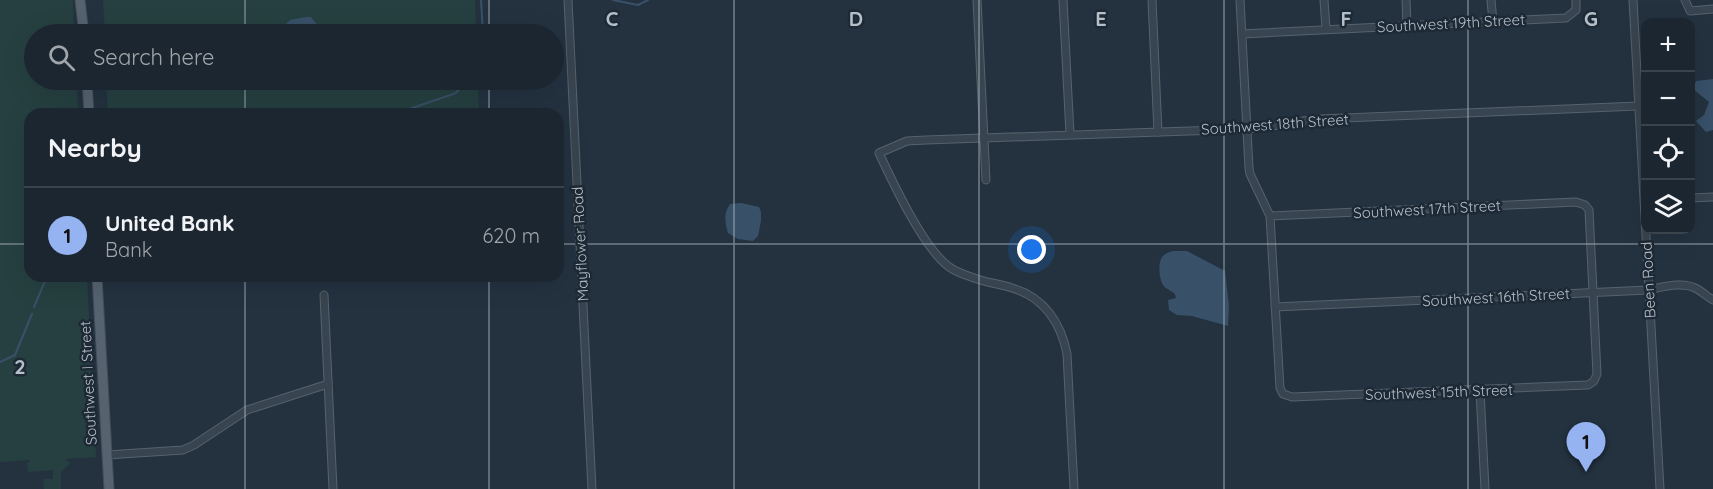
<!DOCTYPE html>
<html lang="en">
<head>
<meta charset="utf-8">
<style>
	:root { --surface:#1b2630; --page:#242e38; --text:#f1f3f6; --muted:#a0a5ab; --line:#39434c; --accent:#95b2f1 }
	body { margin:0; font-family:Quicksand,sans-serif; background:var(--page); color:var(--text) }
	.controls { position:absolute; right:18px; top:18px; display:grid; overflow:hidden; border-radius:12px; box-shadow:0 6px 24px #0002 }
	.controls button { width:54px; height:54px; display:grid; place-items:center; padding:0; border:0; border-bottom:2px solid var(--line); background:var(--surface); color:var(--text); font:30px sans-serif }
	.you { position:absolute; left:1032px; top:250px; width:21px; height:21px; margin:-15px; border:4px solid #fff; border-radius:50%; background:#1a73e8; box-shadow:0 0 0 9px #1a73e833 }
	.badge { display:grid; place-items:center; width:39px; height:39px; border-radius:50%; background:var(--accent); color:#111; font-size:20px; font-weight:700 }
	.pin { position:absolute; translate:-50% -50px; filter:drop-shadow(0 2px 3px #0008) }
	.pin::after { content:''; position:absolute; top:32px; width:21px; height:18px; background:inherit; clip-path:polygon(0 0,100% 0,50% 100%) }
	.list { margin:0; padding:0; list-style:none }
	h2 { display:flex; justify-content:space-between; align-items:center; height:78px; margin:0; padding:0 24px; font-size:26px }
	h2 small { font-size:20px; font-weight:400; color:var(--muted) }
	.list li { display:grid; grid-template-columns:39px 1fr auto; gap:18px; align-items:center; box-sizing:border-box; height:96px; padding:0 24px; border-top:2px solid var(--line) }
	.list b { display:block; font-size:22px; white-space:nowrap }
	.list p { margin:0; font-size:20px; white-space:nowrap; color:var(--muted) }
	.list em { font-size:20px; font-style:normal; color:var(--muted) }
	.icon { flex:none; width:33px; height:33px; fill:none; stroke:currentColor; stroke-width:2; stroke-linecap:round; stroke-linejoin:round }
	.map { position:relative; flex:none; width:1713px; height:489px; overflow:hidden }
	.search { position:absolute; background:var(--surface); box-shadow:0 6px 24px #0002; left:24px; top:24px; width:540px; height:66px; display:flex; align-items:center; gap:15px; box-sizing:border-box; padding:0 21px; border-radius:33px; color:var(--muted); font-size:22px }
	.panel { position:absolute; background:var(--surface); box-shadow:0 6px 24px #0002; left:24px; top:108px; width:540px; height:174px; border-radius:18px }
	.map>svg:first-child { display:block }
	.green { fill:#264041 }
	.water { fill:#385169 }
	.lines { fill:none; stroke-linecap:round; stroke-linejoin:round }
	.stream { stroke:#385169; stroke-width:2 }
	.minor-casing { stroke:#56626d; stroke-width:9 }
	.major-casing { stroke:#414d58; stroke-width:11 }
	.minor { stroke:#38444f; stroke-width:7 }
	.major { stroke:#56636f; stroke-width:9 }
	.grid { fill:none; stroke:#b4bfca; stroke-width:1.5; stroke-opacity:0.55 }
	.labels { text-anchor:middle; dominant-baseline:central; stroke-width:5; stroke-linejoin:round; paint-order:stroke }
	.street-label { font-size:15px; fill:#b4bfca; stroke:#1d2934 }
	.grid-label { font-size:20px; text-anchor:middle; font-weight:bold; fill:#b4bfca; stroke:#1d2934; stroke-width:5; stroke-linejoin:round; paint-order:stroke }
</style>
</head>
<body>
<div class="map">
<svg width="1713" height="489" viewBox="0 0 1713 489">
	<rect width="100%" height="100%" fill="#243240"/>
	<!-- green -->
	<g class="green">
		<path d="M0 0H73L74 34H34V80H77L78 114H30V276H87L96 457 65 459 70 463 61 472V489H44L43 479H53V470L28 472 27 463 30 462 29 460 0 462Z"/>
		<path d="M103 0H475L476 34H105Z"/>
		<path d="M106 80H478L479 114H108Z"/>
	</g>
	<!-- water -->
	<g class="water">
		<path d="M306 17H311L322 31 318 34H276L290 20Z"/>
		<path d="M1713 79V130L1706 132 1696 121 1704 115 1709 102 1693 89 1696 81Z"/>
		<path d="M741 203 759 207 761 212V221L758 236 753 241 738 239 728 233C725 222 723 214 730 204Z"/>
		<path d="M1173 251H1187L1225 271 1229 306 1228 326 1192 316 1177 315 1169 310 1168 300 1176 298C1175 290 1168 292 1163 285 1159 278 1157 261 1164 255 1166 253 1170 252 1173 251Z"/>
	</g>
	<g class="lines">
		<!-- stream -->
		<g class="stream">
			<path d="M481 0 483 34"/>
			<path d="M613 0 638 5 648 0"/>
			<path d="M395 114 456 93 467 80"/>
			<path d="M34 307 47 276"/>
			<path d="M0 362 15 355 32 314"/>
		</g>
		<!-- minor casing -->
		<g class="minor-casing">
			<g id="minor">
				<path d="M568 0 592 489"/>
				<path d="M977 0 986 180"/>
				<path d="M1063 0 1070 134"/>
				<path d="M1152 0 1158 132"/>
				<path d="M1240 0 1249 168 1250 174 1270 216 1280 388 1283 394 1292 397 1588 385 1594 381 1597 374 1589 210 1585 205 1576 202 1270 216"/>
				<path d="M1324 0 1326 29"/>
				<path d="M1406 0 1407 25"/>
				<path d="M1491 0 1493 22"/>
				<path d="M1633 0 1660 489"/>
				<path d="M1685 0 1690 11 1713 9"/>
				<path d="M1242 34 1566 18 1576 10V0"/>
				<path d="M1690 198 1713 197"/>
				<path d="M324 295 333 489"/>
				<path d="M1275 307 1648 290C1663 287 1683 281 1697 289 1702 292 1707 296 1713 300"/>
				<path d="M1480 391 1485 489"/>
				<path d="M107 455 183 450 194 445 247 410 328 384"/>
				<path d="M1074 489 1067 354C1061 323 1044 297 1012 288 1001 284 988 283 977 279 967 275 956 273 948 266 923 247 893 183 879 153L907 141 926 140 1247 129C1272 127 1295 121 1320 119L1638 106"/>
			</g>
		</g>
		<!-- major casing -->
		<g class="major-casing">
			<g id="major">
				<path d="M80 0 84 34"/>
				<path d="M87 80 89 114"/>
				<path d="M97 276 109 489"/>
			</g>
		</g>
		<!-- minor -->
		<use href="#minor" class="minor"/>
		<!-- major -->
		<use href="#major" class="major"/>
	</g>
	<!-- grid -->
	<path class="grid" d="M245 0V34M489 0V34M734 0V489M979 0V489M1224 0V489M1468 0V489M245 80V114M489 80V114M0 244H30M558 244H1713M245 276V489M489 276V489"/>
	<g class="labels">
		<!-- street labels -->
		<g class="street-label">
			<text transform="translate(1451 23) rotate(-3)">Southwest 19th Street</text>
			<text transform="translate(1275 124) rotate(-4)">Southwest 18th Street</text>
			<text transform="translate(1427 209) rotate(-3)">Southwest 17th Street</text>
			<text transform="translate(580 244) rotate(-93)">Mayflower Road</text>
			<text transform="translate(1648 280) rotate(-93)">Been Road</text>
			<text transform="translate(1496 297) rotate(-3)">Southwest 16th Street</text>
			<text transform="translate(88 383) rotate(-93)">Southwest I Street</text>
			<text transform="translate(1439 392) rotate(-2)">Southwest 15th Street</text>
		</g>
	</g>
	<g class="grid-label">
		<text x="612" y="26">C</text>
		<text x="856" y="26">D</text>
		<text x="1101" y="26">E</text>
		<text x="1346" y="26">F</text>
		<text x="1591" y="26">G</text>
		<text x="20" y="374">2</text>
	</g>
</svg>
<div class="controls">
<button>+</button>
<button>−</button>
<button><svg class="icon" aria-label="locate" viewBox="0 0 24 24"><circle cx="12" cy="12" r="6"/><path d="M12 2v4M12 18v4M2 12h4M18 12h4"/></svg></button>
<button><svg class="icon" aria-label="layers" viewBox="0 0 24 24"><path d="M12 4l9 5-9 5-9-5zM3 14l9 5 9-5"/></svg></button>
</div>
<div class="you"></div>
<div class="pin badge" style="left:1586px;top:472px">1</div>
<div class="search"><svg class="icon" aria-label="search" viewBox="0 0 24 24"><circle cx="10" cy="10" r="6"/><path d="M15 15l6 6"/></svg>Search here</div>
<section class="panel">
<h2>Nearby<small></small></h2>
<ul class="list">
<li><span class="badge">1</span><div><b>United Bank</b><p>Bank</p></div><em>620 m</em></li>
</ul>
</section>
</div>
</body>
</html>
